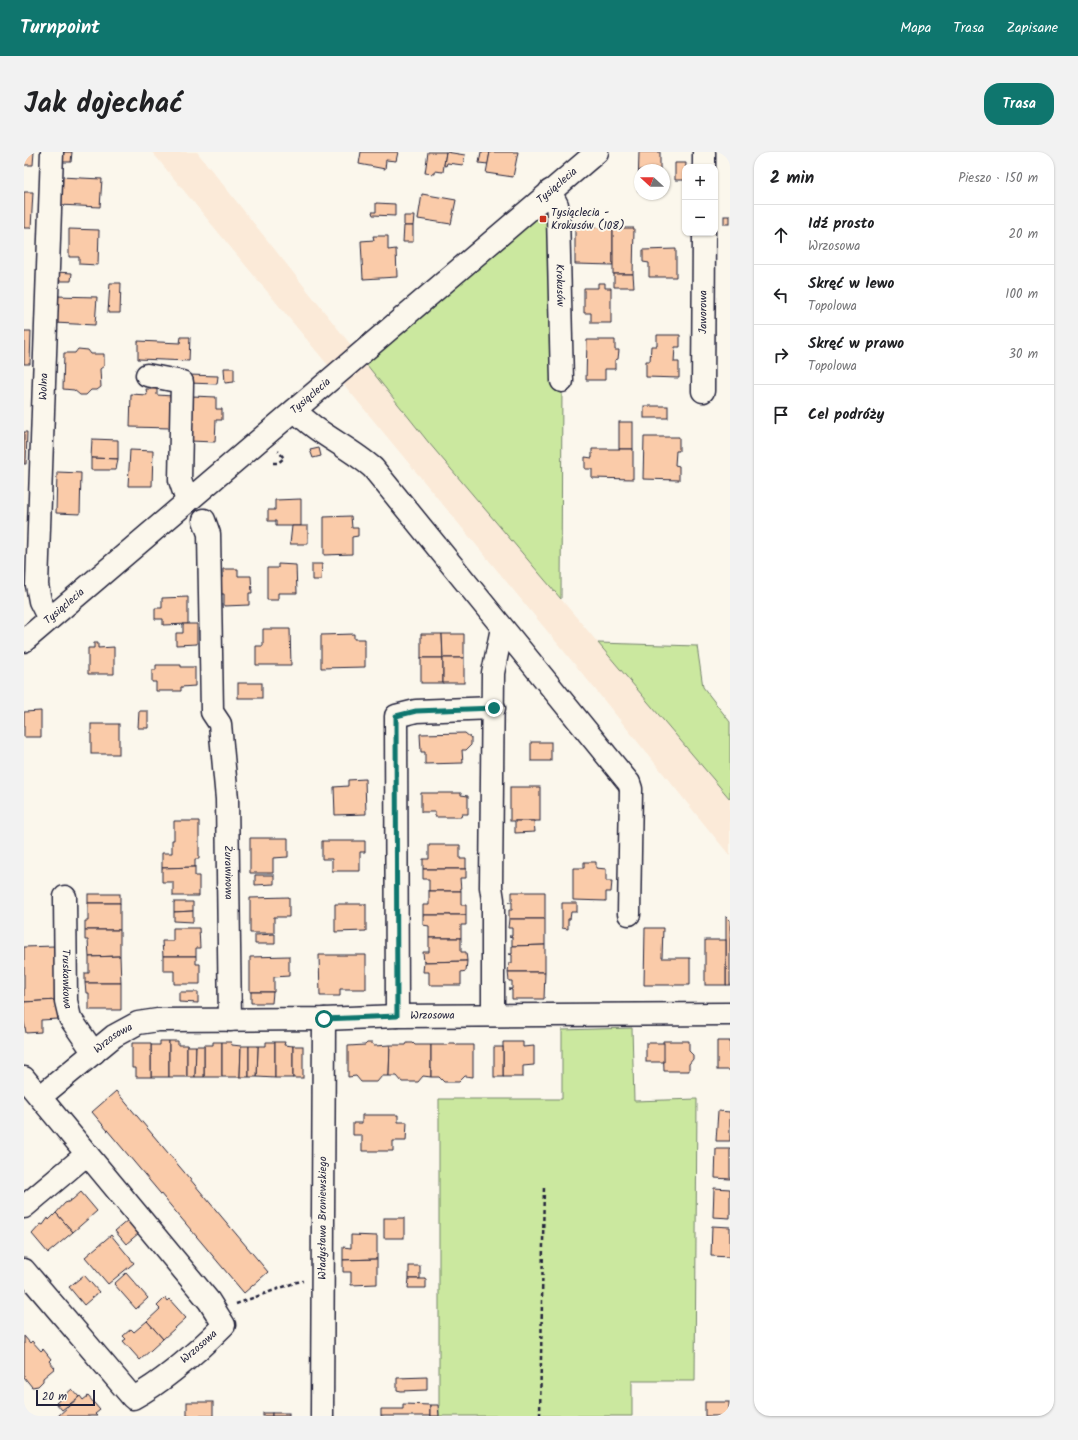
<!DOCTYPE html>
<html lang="pl">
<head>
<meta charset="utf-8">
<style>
	:root { --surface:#fff; --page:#f2f2f2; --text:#202124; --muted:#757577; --line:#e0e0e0; --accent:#0f766e }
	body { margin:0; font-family:Kalam,sans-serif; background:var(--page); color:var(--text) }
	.controls { position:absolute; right:12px; top:12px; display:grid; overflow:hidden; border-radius:8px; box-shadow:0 1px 3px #0004 }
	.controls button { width:36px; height:36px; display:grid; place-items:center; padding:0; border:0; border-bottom:1px solid var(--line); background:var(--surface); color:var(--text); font:20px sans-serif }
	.compass { position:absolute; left:610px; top:12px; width:36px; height:36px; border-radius:50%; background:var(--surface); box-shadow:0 1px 3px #0004; rotate:291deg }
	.scale { position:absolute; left:12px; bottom:10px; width:59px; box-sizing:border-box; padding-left:4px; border:2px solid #22223b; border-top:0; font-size:11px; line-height:14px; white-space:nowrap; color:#22223b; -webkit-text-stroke:3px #fbf7ec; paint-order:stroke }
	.stop { position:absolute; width:12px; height:12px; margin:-9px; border:3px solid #0f766e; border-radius:50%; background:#fff }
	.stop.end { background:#0f766e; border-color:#fff; box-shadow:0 1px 4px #0008 }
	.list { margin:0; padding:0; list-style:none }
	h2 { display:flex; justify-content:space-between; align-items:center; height:52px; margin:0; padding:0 16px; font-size:17px }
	h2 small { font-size:13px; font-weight:400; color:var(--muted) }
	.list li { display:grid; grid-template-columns:26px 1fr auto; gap:12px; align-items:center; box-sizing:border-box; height:60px; padding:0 16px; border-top:1px solid var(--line) }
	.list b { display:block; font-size:15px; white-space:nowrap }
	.list p { margin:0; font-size:13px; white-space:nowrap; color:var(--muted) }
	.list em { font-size:13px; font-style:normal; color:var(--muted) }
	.icon { flex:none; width:22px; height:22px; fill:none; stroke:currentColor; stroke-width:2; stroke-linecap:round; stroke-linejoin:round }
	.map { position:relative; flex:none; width:706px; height:1264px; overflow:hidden; border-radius:16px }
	header { display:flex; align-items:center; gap:24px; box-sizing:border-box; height:56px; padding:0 20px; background:var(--accent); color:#fff }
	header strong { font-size:19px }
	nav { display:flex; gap:22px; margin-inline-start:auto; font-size:14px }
	.intro { display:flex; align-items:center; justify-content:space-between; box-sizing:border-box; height:96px; padding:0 24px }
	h1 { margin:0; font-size:28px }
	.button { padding:10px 18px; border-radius:16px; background:var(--accent); color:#fff; font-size:14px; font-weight:700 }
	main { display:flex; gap:24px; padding:0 24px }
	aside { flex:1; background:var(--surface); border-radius:16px; box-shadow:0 1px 3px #0004 }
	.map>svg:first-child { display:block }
	.built { fill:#fbead8 }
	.green { fill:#cbe89f; stroke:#76856d }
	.building { fill:#facba9; stroke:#22223b }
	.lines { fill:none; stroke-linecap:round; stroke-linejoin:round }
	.minor-casing { stroke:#22223b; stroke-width:25 }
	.path { stroke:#22223b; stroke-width:2.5; stroke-dasharray:4 3; stroke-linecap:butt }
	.minor { stroke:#fbf7ec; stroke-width:22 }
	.route { stroke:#0f766e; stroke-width:5 }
	.poi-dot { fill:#c8321e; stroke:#fbf7ec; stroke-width:1.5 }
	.labels { text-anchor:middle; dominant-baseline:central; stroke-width:4; stroke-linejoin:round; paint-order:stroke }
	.street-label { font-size:11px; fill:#22223b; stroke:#fbf7ec }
	.poi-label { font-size:11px; fill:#22223b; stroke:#fbf7ec; text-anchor:start }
</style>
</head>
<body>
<header>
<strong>Turnpoint</strong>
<nav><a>Mapa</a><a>Trasa</a><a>Zapisane</a></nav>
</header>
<div class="intro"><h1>Jak dojechać</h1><a class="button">Trasa</a></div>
<main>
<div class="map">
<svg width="706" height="1264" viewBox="0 0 706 1264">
	<rect width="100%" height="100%" fill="#fbf7ec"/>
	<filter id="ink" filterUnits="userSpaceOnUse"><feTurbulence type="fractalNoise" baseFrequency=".025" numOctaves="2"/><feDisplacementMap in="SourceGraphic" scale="8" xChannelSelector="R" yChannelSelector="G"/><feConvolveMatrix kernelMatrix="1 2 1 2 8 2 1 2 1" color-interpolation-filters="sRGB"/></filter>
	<g filter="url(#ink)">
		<!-- built -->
		<path class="built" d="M128 0H173L405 291 706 647V704L562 526Z"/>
		<!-- green -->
		<g class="green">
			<path d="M526 39 538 229 537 447 405 291 335 203Z"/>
			<path d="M574 491 673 494 679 535 706 570V647Z"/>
			<path d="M608 876 610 949 673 947 671 1229H608V1264H415V947H538V878Z"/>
		</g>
		<!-- building -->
		<g class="building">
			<path d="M0 0H10L9 13H0Z"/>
			<path d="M38 0H48L47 10H37Z"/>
			<path d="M337 0H374L372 9 362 8 361 17 335 12Z"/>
			<path d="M404 0H422L419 20 410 19V22L401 21Z"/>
			<path d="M422 0 441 3 439 13 423 11 422 14 420 13Z"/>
			<path d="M457 0H466L464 12 455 11Z"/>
			<path d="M466 0H494L489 25 462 21Z"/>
			<path d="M615 0H636V18H616V39H614Z"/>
			<path d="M651 11H662L661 28H651Z"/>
			<path d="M36 25 78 27 76 55 35 53Z"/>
			<path d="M0 40H9L7 76H0Z"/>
			<path d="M398 42 432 48 427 72 394 67Z"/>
			<path d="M352 51 371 52V64L349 63 348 60H352Z"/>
			<path d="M380 64H390L389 74H380Z"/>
			<rect x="700" y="64" width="6" height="8"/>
			<path d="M380 74H389V90H379Z"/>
			<path d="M551 75 589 76V113L551 112Z"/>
			<path d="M589 76H610L609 122H589Z"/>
			<path d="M45 77 75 78 74 113 55 112V105H45Z"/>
			<path d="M349 84H364V98L372 97 373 125 339 127 337 89 350 88Z"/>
			<path d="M652 97V125H625V111L619 110V98Z"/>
			<path d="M32 120 48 121 47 129H31Z"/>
			<path d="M590 122H609L610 135H590Z"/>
			<path d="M86 131H97L96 161H84Z"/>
			<path d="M574 131H581V136H587V171H567V161H560V136H574Z"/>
			<path d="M31 144 73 145 71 173 30 171Z"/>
			<path d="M0 179H7L6 212H0Z"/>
			<path d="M633 183H656V195H651L650 210H655V226L622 225V209H626L627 194H633Z"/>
			<path d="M157 185H166L165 209 114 207V189L156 191Z"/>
			<path d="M563 188H591V198H595L594 207 591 208V217H581V228H562Z"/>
			<path d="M54 197 64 198 67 202H80V214L76 217 77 235 73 238H67L62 243H56L50 238 39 237 40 201H51Z"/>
			<path d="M200 216H210V230L201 231Z"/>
			<path d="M165 223 194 224 193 232 164 231Z"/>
			<path d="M122 237H133V243L149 244 147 276 106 275 107 242 123 243Z"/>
			<path d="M168 244 192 245V257H198V268H192L191 290 166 289Z"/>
			<rect x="620" y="254" width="24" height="12"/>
			<rect x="595" y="270" width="14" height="27"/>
			<path d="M0 280H3L2 312H0Z"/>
			<path d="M620 285H655V299H652L651 313 655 314V328L619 327Z"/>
			<path d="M68 287 94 288V307L67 306Z"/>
			<path d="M295 296 297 304 289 306 286 298Z"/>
			<path d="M568 297H609V327L568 326V317H561V305L568 306Z"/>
			<path d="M106 298 129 299 128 334H104Z"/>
			<path d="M67 306 94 307 92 318H67Z"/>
			<path d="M33 320 57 321 56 362 32 361Z"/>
			<path d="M277 347V374H252V369H244V358H251V348Z"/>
			<path d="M327 364 328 376H334V384L328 385V402L300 403V365Z"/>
			<path d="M268 374H284V392H266Z"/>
			<path d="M254 412 272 413 273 441H254V448H243V416H254Z"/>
			<path d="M288 412H298L297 428H288Z"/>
			<path d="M199 417H214V424H227L228 441H225V453L200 454V442H197L196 425H199Z"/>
			<path d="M164 445V472L139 473V467H131V456H138V446Z"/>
			<path d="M159 472H173V492L152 493V481H159Z"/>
			<path d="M239 477H266L267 513H232V494H239Z"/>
			<path d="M330 482V487H341V515L297 516V483Z"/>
			<path d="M397 482H418L419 506H397Z"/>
			<path d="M418 482H440V506H419Z"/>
			<path d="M70 491H74V496L90 495V522H64V496H70Z"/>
			<rect x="397" y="506" width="22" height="25"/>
			<rect x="419" y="506" width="21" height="25"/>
			<path d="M132 513H157V515H171V534L157 535V539H132V530H128V518H132Z"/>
			<rect x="214" y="531" width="24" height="15"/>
			<path d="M17 559V585H0V560Z"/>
			<path d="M115 559H124V576H114Z"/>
			<rect x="67" y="572" width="28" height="30"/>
			<path d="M441 581 447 586V593L442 598H438L439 611 401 612V600H397L396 582Z"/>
			<rect x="507" y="590" width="20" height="19"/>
			<path d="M341 627 342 662 311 663 310 635 324 634V628Z"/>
			<rect x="486" y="635" width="30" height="34"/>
			<path d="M397 641H437V643L444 644V662H438L437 665H411V660H397Z"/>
			<path d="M150 669H175V707H171V715L138 716V701H148V688H150Z"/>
			<path d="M491 669H510L511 680 491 681Z"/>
			<path d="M226 686H264V705L249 706V721H226Z"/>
			<path d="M298 689H341V700H336V719H308V707H298Z"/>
			<path d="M405 693H436V707H442V717H399V707H405Z"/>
			<path d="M560 710H572V716L582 717V729H588L587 740H582V749L549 748V716H560Z"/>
			<path d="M171 715V724H175V744H149V730H138V716Z"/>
			<path d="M399 717H442V726H436L437 739H405V727H399Z"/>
			<path d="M231 723H250V732L231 733Z"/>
			<path d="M405 739H437V753H442V763H399V753H405Z"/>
			<path d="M488 740H521V767H485V758H488V750H485L488 749Z"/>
			<rect x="64" y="742" width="32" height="9"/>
			<path d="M265 745V765H250V781H226V746Z"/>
			<path d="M150 750H169V759L150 760Z"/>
			<path d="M64 751H96V778H61V769H64Z"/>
			<path d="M538 751H553V760H547L546 767H544V777L538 776Z"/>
			<path d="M311 752H342V779L311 780Z"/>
			<path d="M169 759V770L150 769V760Z"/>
			<path d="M399 763H442V773H437V786H405V774L399 773Z"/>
			<path d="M702 764 706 768V833H702Z"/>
			<path d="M485 767H521V793L488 794V785L485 784H488V776H484Z"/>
			<path d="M149 776H175L176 796H172V804H139L138 789H149Z"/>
			<path d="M621 776H639L638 806H666V833H620Z"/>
			<path d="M61 778H96V804L65 805 64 788H61Z"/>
			<path d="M251 782V792H231V783Z"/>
			<path d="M405 786H437V800H442L443 809 400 810 399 800H405Z"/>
			<rect x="681" y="788" width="21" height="45"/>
			<path d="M521 793V820H484L485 811H488V803L485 802H488V794Z"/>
			<path d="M30 794 33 848 0 850V795Z"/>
			<path d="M295 803H342V837H316V844H296Z"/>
			<path d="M96 804 97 831H61V821H65V805Z"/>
			<path d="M139 804H172V812H176V832H150V819H139Z"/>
			<path d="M265 804V824L250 825V840H226V805Z"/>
			<path d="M443 809 442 819 437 820V833H405V820H399L400 810Z"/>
			<path d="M484 820H521L520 847H488V838L484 837H488V829H485Z"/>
			<path d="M61 831H97V858H65V841H62Z"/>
			<path d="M155 840H174V851L155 850Z"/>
			<path d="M227 840H249L248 851H227Z"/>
			<path d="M33 848 34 867 17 868V880L2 881 0 869V850Z"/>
			<path d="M136 889H145V925H127V893H136Z"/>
			<path d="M145 889H154V893H163V925H145Z"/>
			<path d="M639 889H665V899L669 903V907L665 912V919H640Z"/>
			<rect x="693" y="889" width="13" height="29"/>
			<path d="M189 890H198V925H180V893H189Z"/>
			<path d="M198 890H207L208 893 217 894 216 925H198Z"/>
			<path d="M242 890H251V926L233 925 234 894H242Z"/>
			<path d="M251 890H261L260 893 269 894V926H251Z"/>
			<path d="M479 890H499V895L510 894V913L499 914V925H479Z"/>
			<path d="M108 891H127V925H112V916H108Z"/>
			<path d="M343 891H348L350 894 366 893 365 924H358L353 930H337L332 924 324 925V894L341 893Z"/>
			<path d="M383 891H389L391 893H407V925L399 924 394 930H378L373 924H365L366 893H382Z"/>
			<path d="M425 891H431L432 893H449V925L441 924 435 930H420L415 925H407V893H423Z"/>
			<rect x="622" y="891" width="18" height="19"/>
			<path d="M163 894H172L171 925H163Z"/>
			<path d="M172 894H180V925H171Z"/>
			<path d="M217 894H225V925H216Z"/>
			<path d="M225 894H234L233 925H225Z"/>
			<rect x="269" y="894" width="10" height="32"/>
			<rect x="470" y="895" width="9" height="30"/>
			<path d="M92 939 244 1120 220 1141 68 960Z"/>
			<path d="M694 959 706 960V989H692Z"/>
			<path d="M338 963H374V970H383L382 989H369V999H338V983H329V971H338Z"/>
			<path d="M692 997H706V1027L691 1026Z"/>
			<path d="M690 1036 706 1037V1066L689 1065Z"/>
			<path d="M57 1040 73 1059 49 1080 32 1061 41 1051 47 1049 46 1048H48Z"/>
			<path d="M32 1061 49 1080 24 1101 8 1082 17 1072 19 1073 24 1066 25 1068Z"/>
			<rect x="360" y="1066" width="20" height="20"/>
			<path d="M104 1068 115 1081 102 1092 91 1079Z"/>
			<path d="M688 1074 706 1075V1105L687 1104Z"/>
			<path d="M87 1083 110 1111 84 1132 61 1105Z"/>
			<path d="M327 1083 353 1084V1107L319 1108V1095L327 1096Z"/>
			<path d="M353 1107V1132L327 1133V1120H319V1108Z"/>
			<rect x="385" y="1114" width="11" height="13"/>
			<path d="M102 1121 124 1146 112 1157 90 1132Z"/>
			<path d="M60 1123 75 1140 60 1153 45 1135Z"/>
			<path d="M385 1127H402V1136H384Z"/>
			<path d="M141 1146 143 1149 145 1147 162 1166 139 1187 123 1169 136 1157 133 1154Z"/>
			<path d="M123 1169 139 1187 116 1208 99 1189 102 1187 99 1184 107 1177 110 1180Z"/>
			<path d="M0 1184 6 1191 8 1189 17 1199 19 1197 27 1207 25 1209 31 1216 19 1226V1229L14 1234 8 1235 0 1225Z"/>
			<path d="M403 1225V1238L377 1239 373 1238V1226Z"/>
			<path d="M48 1237 55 1245 38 1258 32 1251Z"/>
			<path d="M56 1244 59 1248 64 1244 76 1258 71 1262 73 1264H34Z"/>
			<rect x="163" y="1250" width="26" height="14"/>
			<rect x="681" y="1250" width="24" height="14"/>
			<path d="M379 1252 406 1253V1264H357V1257H379Z"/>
			<path d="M406 1253H414L415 1264H406Z"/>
			<rect x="239" y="1261" width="9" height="3"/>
			<rect x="248" y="1261" width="17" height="3"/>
		</g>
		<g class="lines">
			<!-- minor casing -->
			<g class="minor-casing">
				<g id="minor">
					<path d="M680 15V0"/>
					<path id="s1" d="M526 39 533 53 534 63 538 229"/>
					<path d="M123 223 158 230 156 328 163 349"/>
					<path id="s2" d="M679 239 680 81"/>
					<path d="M271 258C293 282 324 294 349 316L605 631 607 637 605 762"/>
					<path id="s3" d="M180 368 185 382 188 560 196 572 203 647 206 868"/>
					<path id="s4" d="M25 467 16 449 13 433 28 0"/>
					<path id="s5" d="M0 489 573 0"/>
					<path id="s6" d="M41 745 42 849 46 866 70 901"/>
					<path d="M469 863V748L467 735 469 521 478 476"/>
					<path d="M373 864 372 564 392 559 470 556"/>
					<path d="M0 926 185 1149 200 1173C174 1199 141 1229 109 1246L0 1118"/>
					<path id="s7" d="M16 945 90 884 114 871 134 868 300 867 373 864 706 862"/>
					<path d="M0 1055 63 1002"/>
					<path id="s8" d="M298 1264 300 867"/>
				</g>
			</g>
			<!-- path -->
			<g class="path">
				<path d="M249 311H254L260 306 254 299"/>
				<path d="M212 1152 273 1130 279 1129"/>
				<path d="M516 1264 520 1033"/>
			</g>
			<!-- minor -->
			<use href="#minor" class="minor"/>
		</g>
	</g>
	<g class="lines" filter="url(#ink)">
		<!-- route -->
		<path class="route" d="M300 867 373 864 372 564 392 559 470 556"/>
	</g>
	<!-- markers -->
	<rect class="poi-dot" x="515" y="63" width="8" height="8" rx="2"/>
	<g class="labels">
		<!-- street labels -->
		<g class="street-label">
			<text stroke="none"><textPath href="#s5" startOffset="701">Tysiąclecia</textPath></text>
			<text stroke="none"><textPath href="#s1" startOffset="96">Krokusów</textPath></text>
			<text stroke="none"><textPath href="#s2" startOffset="79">Jaworowa</textPath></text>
			<text stroke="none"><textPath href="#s4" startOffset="235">Wolna</textPath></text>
			<text stroke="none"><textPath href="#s5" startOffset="377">Tysiąclecia</textPath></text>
			<text stroke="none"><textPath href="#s5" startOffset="53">Tysiąclecia</textPath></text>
			<text stroke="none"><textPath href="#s3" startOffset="356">Żurawinowa</textPath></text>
			<text stroke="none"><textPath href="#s6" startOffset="82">Truskawkowa</textPath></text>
			<text stroke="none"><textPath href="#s7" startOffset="418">Wrzosowa</textPath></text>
			<text stroke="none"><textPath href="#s7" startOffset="94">Wrzosowa</textPath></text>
			<text stroke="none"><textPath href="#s8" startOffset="198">Władysława Broniewskiego</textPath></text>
			<text transform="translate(175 1195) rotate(-41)">Wrzosowa</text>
		</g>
		<!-- poi labels -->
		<g class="poi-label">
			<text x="527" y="61">Tysiąclecia -<tspan x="527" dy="13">Krokusów (108)</tspan></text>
		</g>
	</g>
</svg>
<div class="controls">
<button>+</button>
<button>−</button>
</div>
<svg class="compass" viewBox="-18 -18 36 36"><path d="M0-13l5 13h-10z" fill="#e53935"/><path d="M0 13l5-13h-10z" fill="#757577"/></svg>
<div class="scale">20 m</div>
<div class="stop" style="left:300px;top:867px"></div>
<div class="stop end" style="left:470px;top:556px"></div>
</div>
<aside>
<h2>2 min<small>Pieszo · 150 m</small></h2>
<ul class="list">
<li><svg class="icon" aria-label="ahead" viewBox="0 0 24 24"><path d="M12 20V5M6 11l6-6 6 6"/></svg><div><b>Idź prosto</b><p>Wrzosowa</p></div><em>20 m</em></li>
<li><svg class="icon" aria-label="left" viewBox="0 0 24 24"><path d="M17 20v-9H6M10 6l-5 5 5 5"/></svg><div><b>Skręć w lewo</b><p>Topolowa</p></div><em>100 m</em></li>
<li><svg class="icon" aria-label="right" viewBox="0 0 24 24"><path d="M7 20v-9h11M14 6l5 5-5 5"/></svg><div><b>Skręć w prawo</b><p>Topolowa</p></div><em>30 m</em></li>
<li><svg class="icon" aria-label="arrive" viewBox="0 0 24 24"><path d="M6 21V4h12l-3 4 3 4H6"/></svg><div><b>Cel podróży</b></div></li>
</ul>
</aside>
</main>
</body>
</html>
